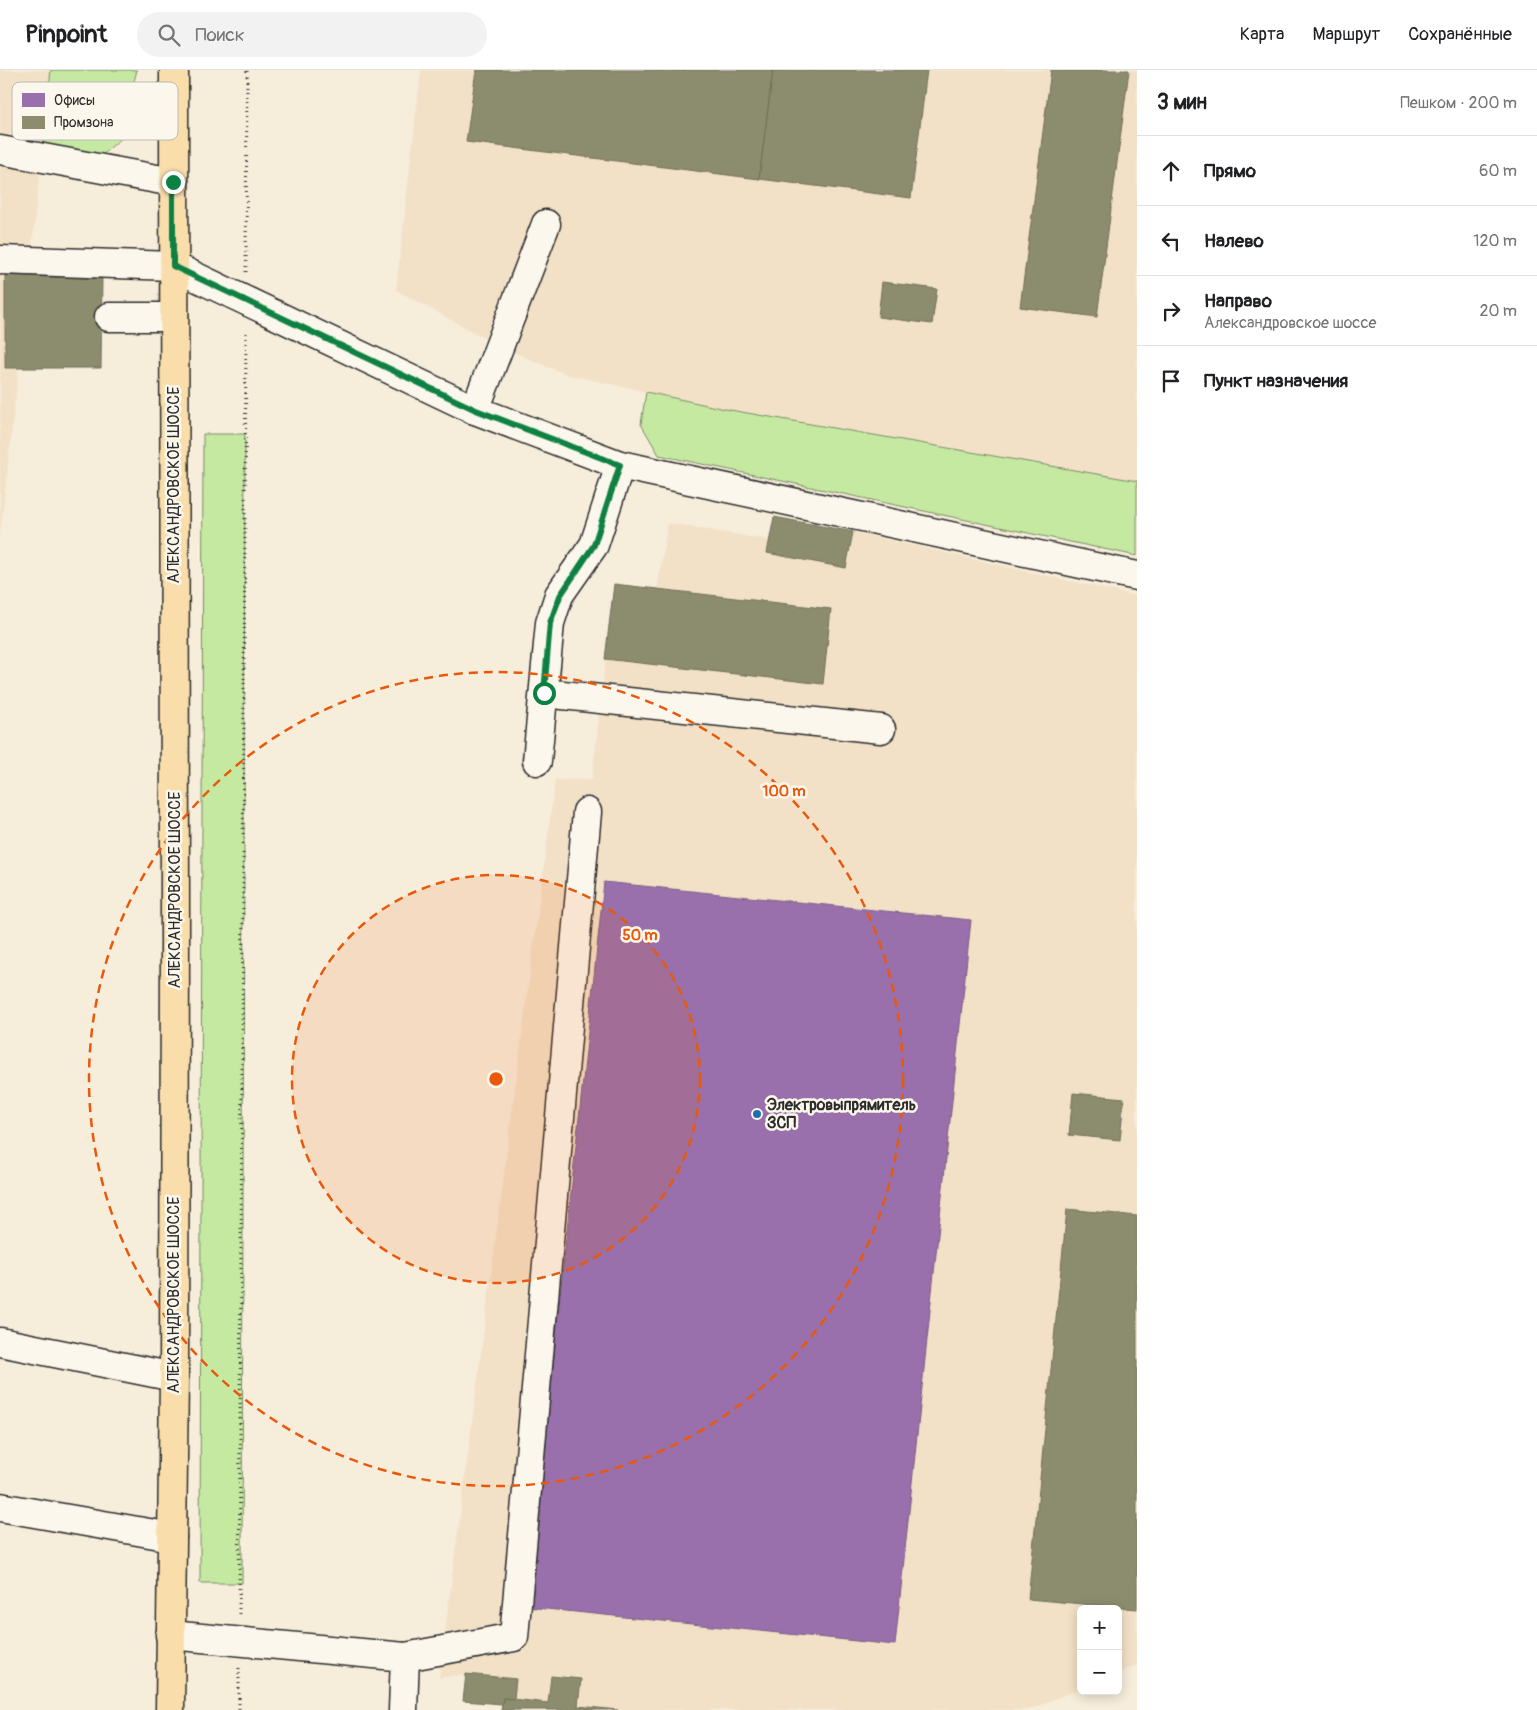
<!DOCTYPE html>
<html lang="ru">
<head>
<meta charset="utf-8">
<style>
	:root { --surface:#fff; --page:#f2f2f2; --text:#202124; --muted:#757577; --line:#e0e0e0 }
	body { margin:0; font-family:Pangolin,sans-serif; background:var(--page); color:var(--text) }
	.controls { position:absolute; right:15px; bottom:15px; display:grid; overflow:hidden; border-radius:8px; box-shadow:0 2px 12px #0003 }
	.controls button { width:45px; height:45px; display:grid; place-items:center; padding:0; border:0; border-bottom:1px solid var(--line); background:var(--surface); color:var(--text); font:25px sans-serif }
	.stop { position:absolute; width:15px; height:15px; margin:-11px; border:4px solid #0b8043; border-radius:50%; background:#fff }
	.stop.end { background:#0b8043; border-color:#fff; box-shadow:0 1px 5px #0008 }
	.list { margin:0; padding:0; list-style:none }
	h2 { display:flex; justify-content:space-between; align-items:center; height:65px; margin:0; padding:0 20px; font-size:21px }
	h2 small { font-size:16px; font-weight:400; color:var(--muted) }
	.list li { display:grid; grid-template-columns:32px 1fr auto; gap:15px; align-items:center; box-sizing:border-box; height:70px; padding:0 20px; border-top:1px solid var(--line) }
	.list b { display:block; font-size:19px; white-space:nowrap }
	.list p { margin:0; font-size:16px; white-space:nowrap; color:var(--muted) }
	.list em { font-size:16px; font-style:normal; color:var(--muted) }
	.icon { flex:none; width:28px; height:28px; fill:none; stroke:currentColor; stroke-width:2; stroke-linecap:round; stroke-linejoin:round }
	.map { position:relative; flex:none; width:1137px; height:1640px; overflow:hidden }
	header { display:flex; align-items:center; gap:30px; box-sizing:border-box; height:70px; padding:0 25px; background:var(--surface); border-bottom:1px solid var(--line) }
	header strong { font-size:24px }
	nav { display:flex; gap:28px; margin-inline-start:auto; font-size:18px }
	.search { width:350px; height:45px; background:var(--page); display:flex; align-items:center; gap:12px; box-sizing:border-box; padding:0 18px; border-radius:28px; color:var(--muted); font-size:19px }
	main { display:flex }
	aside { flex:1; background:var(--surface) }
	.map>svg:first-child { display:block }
	.built { fill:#f2e1c7 }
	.green { fill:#c6e9a2; stroke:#788a66 }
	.offices { fill:#9970ab; stroke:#785b85 }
	.industry { fill:#8c8c6e; stroke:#6f6f5a }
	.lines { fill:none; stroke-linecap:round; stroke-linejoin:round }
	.minor-casing { stroke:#2b2b2b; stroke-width:31 }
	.major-casing { stroke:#2b2b2b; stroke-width:31 }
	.path { stroke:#2b2b2b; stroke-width:3; stroke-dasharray:1 4; stroke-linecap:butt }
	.minor { stroke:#fbf7ec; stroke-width:28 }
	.major { stroke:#f9deab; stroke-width:28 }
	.route { stroke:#0b8043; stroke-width:6 }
	.ring { fill:none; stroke:#e8590c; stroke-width:2.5; stroke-dasharray:9 6 }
	.poi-dot { fill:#1f6fb2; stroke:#fbf7ec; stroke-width:2 }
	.labels { text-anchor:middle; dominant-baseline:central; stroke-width:5; stroke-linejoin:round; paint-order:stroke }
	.street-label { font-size:16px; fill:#2b2b2b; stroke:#fbf7ec }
	.poi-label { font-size:16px; font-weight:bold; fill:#2b2b2b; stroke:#fbf7ec; text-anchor:start }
	.key { fill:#fbf7ec; stroke:#bdbab2; stroke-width:1 }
	.key-label { font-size:14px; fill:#2b2b2b }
	.centre { fill:#e8590c; stroke:#fbf7ec; stroke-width:2.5 }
	.ring-label { font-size:15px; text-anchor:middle; font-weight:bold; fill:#e8590c; stroke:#fbf7ec; stroke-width:5; stroke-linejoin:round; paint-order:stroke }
</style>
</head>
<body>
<header>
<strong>Pinpoint</strong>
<div class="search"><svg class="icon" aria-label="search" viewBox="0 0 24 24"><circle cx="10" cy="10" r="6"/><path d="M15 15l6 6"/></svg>Поиск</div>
<nav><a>Карта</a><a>Маршрут</a><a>Сохранённые</a></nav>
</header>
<main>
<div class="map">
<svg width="1137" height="1640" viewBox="0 0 1137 1640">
	<rect width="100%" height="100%" fill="#f7eddb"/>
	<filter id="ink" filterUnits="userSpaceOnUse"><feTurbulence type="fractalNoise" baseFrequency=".02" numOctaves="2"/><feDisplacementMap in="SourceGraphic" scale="10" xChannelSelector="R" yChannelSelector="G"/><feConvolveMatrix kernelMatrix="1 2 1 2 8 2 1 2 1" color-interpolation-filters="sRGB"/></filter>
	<g filter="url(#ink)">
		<!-- built -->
		<g class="built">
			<path d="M0 0H51L0 467Z"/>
			<path d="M421 0H1137V411L730 340 565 304 501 277 396 220Z"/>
			<path d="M774 447 853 462 1137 526V1595L1118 1603V1539H1081V1618L1028 1640H501L502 1634 463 1631 466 1604 439 1608 555 710 592 709 614 514 657 519 668 453 769 470Z"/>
		</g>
		<!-- green -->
		<g class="green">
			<path d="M51 0H137L128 35 125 65 102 85 43 76Z"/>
			<path d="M646 322 730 340 1137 411V486L659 385 641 354Z"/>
			<path d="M203 364H245L242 1513H200Z"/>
		</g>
		<!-- offices -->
		<path class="offices" d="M604 812 971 850 895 1575 527 1537Z"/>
		<!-- industry -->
		<g class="industry">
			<path d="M476 0H773L759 109 466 72Z"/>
			<path d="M773 0H927L911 128 759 109Z"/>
			<path d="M1051 0H1129L1097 247 1020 237Z"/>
			<path d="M5 204 102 205 101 298H5Z"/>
			<path d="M882 212 937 219 932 254 878 247Z"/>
			<path d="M774 447 853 462 846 498 767 483Z"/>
			<path d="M614 514 831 539 823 614 605 589Z"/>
			<path d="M1073 1023 1124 1028 1120 1070 1069 1065Z"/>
			<path d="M1067 1139 1137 1146V1539L1028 1529Z"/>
			<path d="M466 1604 516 1609 514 1629 503 1628 502 1634 463 1631Z"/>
			<path d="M551 1606 581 1609 578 1636 618 1640H501L503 1628 548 1633Z"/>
		</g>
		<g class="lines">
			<!-- minor casing -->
			<g class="minor-casing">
				<g id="minor">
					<path d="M0 80 173 112"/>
					<path d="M0 190 173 196 475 340 620 395 1137 506"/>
					<path d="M109 247H174"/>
					<path d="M475 340 546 154"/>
					<path d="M544 623 881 659"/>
					<path d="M537 691 550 553 559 525 594 475 620 395"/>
					<path d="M0 1272 174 1307"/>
					<path d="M0 1437 172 1467"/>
					<path d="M170 1565 405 1587 403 1640"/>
					<path d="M405 1587 514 1567 587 742"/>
				</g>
			</g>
			<!-- major casing -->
			<g class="major-casing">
				<path id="major" d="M170 1640 174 1307 175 870 174 0"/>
			</g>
			<!-- path -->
			<g class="path">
				<path d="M246 202 247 0"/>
				<path d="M239 1544 246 261"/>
				<path d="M239 1598V1640"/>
			</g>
			<!-- minor -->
			<use href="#minor" class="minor"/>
			<!-- major -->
			<use href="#major" class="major"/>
		</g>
	</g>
	<g class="lines" filter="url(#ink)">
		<!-- route -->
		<path class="route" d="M173 112V196L476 340 620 395 594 475 560 526 550 553 544 623"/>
	</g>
	<!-- distance rings -->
	<circle cx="496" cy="1009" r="204" fill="#e8590c" fill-opacity=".12"/>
	<g class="ring">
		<circle cx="496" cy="1009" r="204"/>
		<circle cx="496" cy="1009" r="407"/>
	</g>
	<!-- markers -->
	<circle class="poi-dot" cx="757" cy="1044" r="5"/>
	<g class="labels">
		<!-- street labels -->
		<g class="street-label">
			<text transform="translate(174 415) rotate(-90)">АЛЕКСАНДРОВСКОЕ ШОССЕ</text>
			<text transform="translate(175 820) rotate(-90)">АЛЕКСАНДРОВСКОЕ ШОССЕ</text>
			<text transform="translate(174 1225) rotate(-90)">АЛЕКСАНДРОВСКОЕ ШОССЕ</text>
		</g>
		<!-- poi labels -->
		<g class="poi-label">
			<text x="767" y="1035">Электровыпрямитель<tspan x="767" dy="18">ЗСП</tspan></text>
		</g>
	</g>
	<!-- legend -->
	<rect x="12" y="12" width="166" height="58" rx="8" class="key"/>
	<rect x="22" y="23" width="23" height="14" fill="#9970ab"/>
	<rect x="22" y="46" width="23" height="13" fill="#8c8c6e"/>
	<g class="key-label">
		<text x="54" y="35">Офисы</text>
		<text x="54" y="57">Промзона</text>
	</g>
	<circle cx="496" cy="1009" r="8" class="centre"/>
	<g class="ring-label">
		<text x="784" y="726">100 m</text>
		<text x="640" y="870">50 m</text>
	</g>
</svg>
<div class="controls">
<button>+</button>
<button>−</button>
</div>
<div class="stop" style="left:544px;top:623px"></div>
<div class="stop end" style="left:173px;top:112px"></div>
</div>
<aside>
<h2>3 мин<small>Пешком · 200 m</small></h2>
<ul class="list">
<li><svg class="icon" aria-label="ahead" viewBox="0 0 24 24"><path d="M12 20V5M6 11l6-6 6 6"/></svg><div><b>Прямо</b></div><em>60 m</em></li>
<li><svg class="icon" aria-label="left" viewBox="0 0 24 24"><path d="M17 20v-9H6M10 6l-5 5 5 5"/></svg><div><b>Налево</b></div><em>120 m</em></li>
<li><svg class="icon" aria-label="right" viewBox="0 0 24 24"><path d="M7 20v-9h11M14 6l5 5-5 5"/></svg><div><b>Направо</b><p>Александровское шоссе</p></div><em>20 m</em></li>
<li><svg class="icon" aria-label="arrive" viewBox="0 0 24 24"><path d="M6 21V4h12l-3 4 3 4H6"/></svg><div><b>Пункт назначения</b></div></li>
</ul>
</aside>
</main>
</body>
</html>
